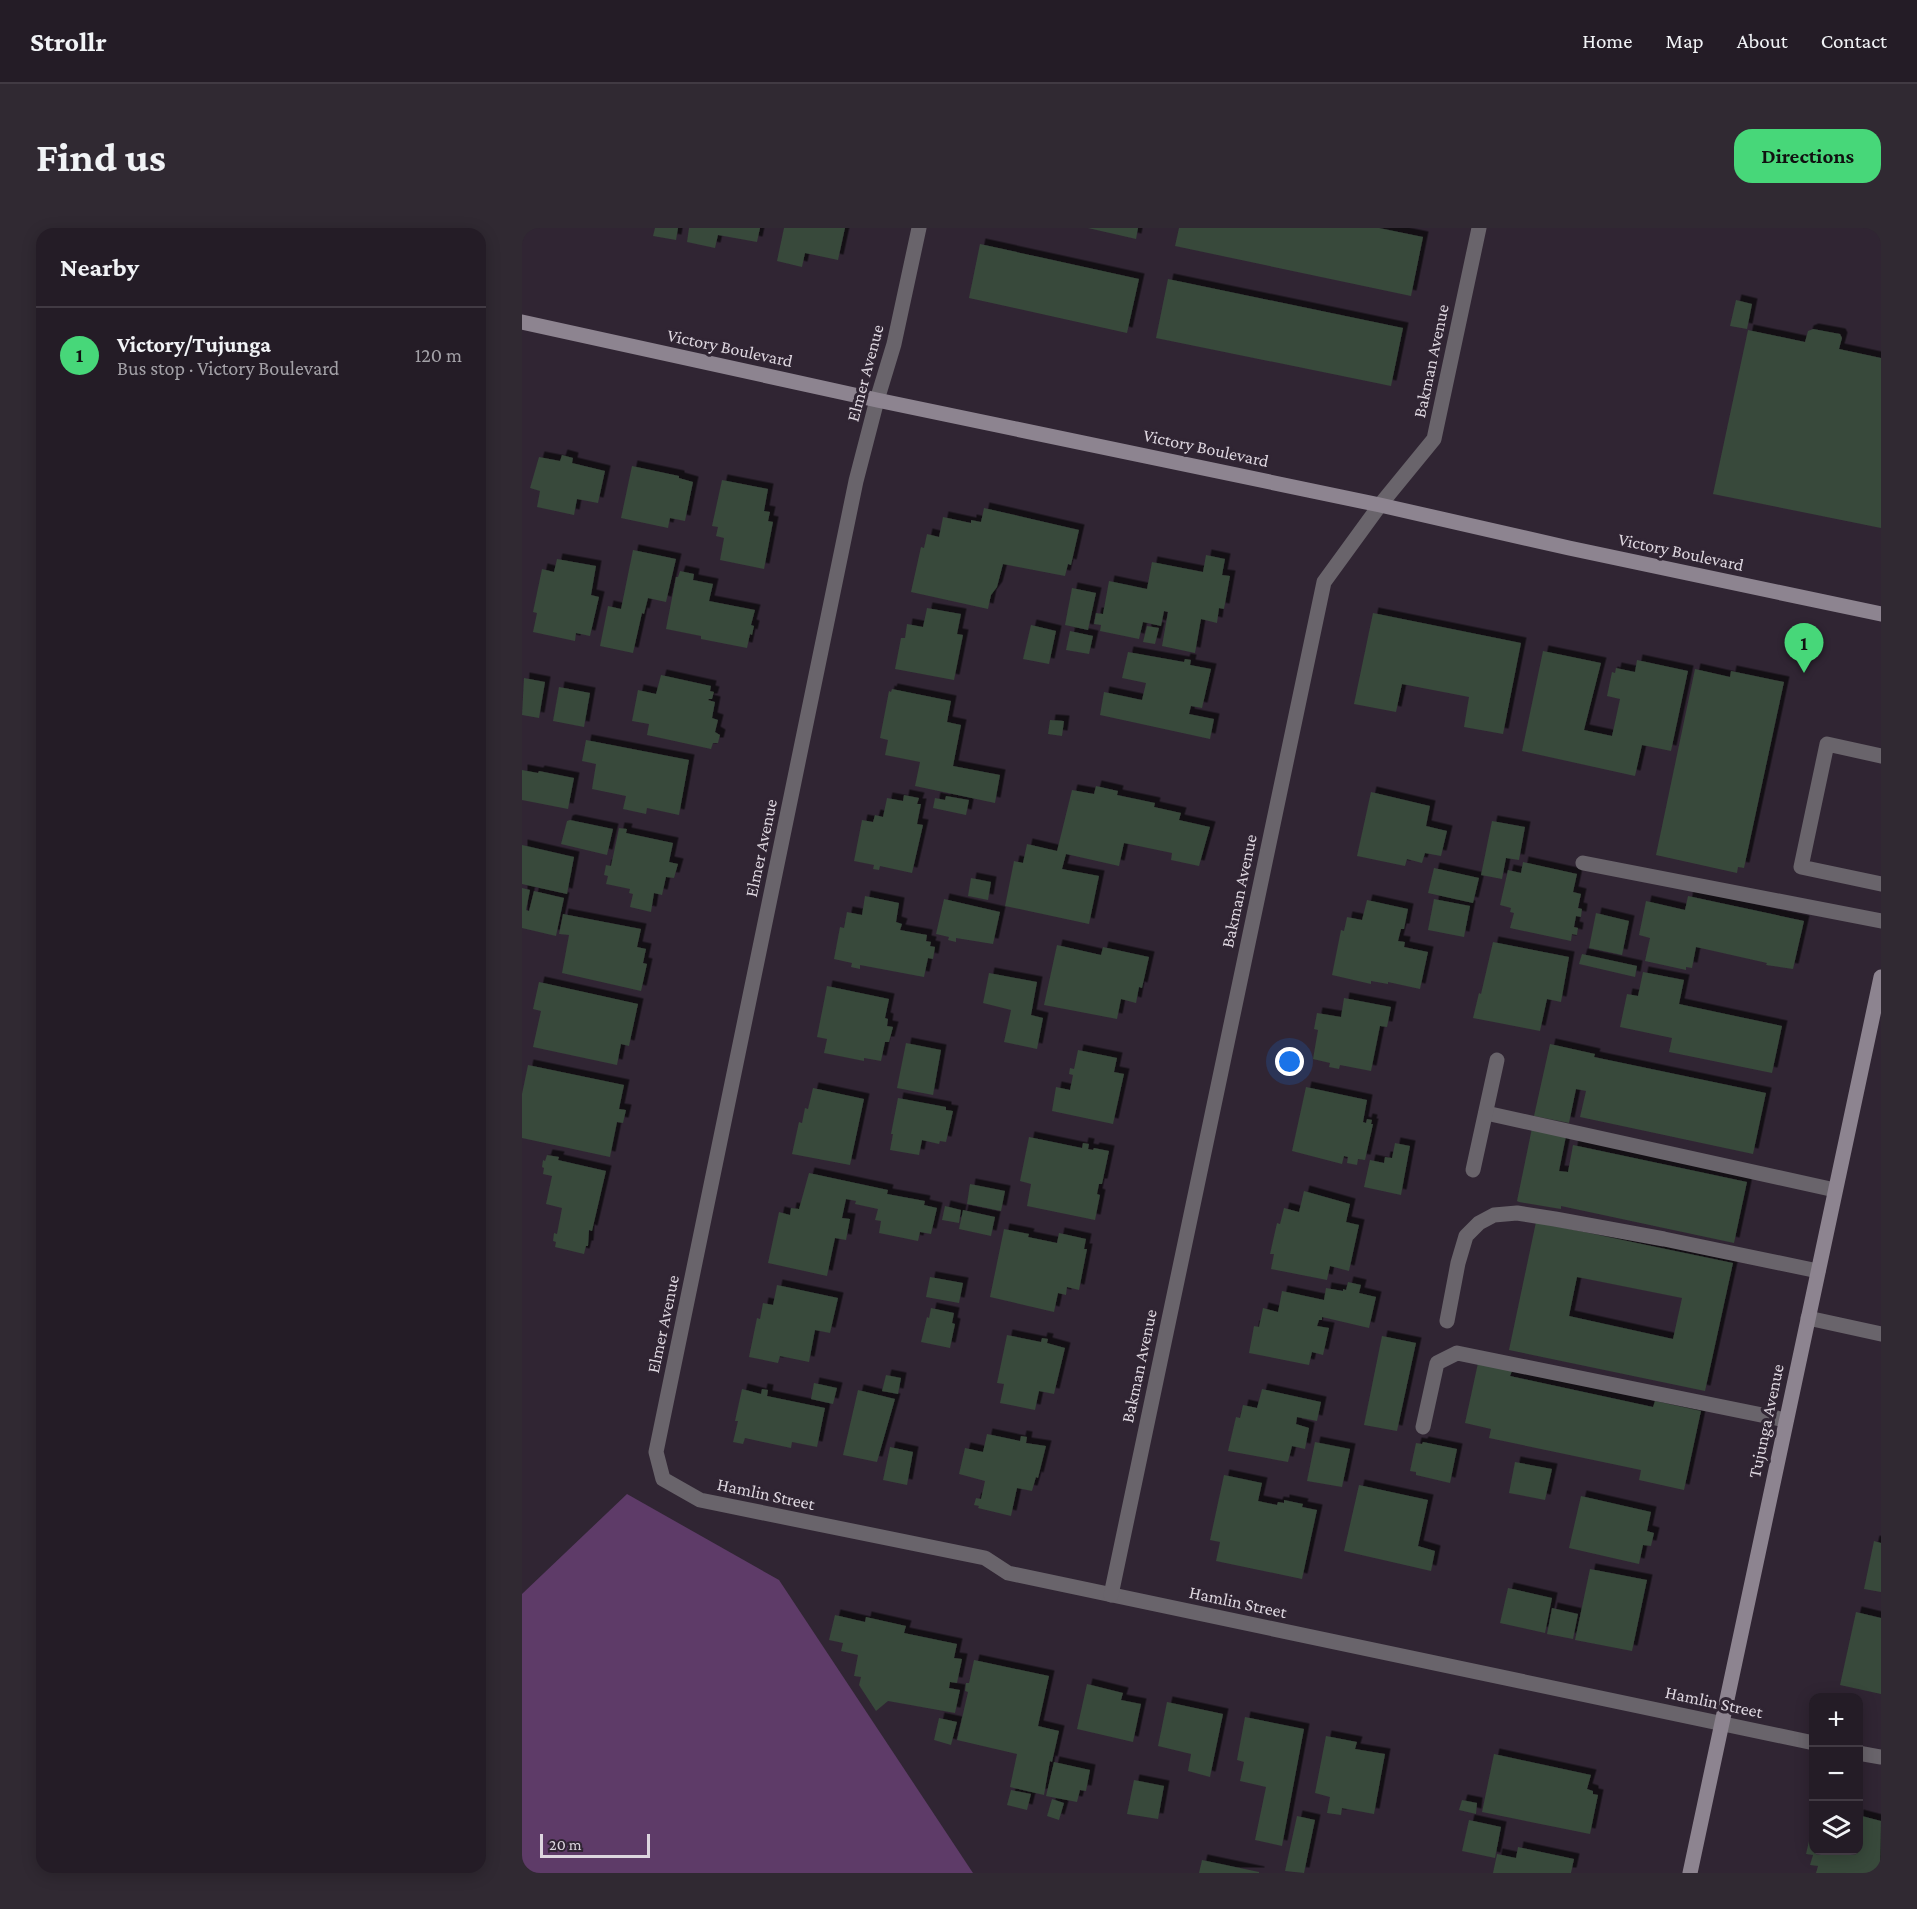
<!DOCTYPE html>
<html lang="en">
<head>
<meta charset="utf-8">
<style>
	:root { --surface:#241c26; --page:#302932; --text:#f1f3f6; --muted:#a3a1a7; --line:#413a43; --accent:#47d779 }
	body { margin:0; font-family:"Crimson Pro",serif; background:var(--page); color:var(--text) }
	.controls { position:absolute; right:18px; bottom:18px; display:grid; overflow:hidden; border-radius:12px; box-shadow:0 3px 15px #0003 }
	.controls button { width:54px; height:54px; display:grid; place-items:center; padding:0; border:0; border-bottom:2px solid var(--line); background:var(--surface); color:var(--text); font:30px sans-serif }
	.scale { position:absolute; left:18px; bottom:15px; width:110px; box-sizing:border-box; padding-left:6px; border:3px solid #ddd6df; border-top:0; font-size:16px; line-height:21px; white-space:nowrap; color:#ddd6df; -webkit-text-stroke:4px #302533; paint-order:stroke }
	.you { position:absolute; left:768px; top:834px; width:21px; height:21px; margin:-15px; border:4px solid #fff; border-radius:50%; background:#1a73e8; box-shadow:0 0 0 9px #1a73e833 }
	.badge { display:grid; place-items:center; width:39px; height:39px; border-radius:50%; background:var(--accent); color:#111; font-size:20px; font-weight:700 }
	.pin { position:absolute; translate:-50% -50px; filter:drop-shadow(0 2px 3px #0008) }
	.pin::after { content:''; position:absolute; top:32px; width:21px; height:18px; background:inherit; clip-path:polygon(0 0,100% 0,50% 100%) }
	.list { margin:0; padding:0; list-style:none }
	h2 { display:flex; justify-content:space-between; align-items:center; height:78px; margin:0; padding:0 24px; font-size:26px }
	h2 small { font-size:20px; font-weight:400; color:var(--muted) }
	.list li { display:grid; grid-template-columns:39px 1fr auto; gap:18px; align-items:center; box-sizing:border-box; height:96px; padding:0 24px; border-top:2px solid var(--line) }
	.list b { display:block; font-size:22px; white-space:nowrap }
	.list p { margin:0; font-size:20px; white-space:nowrap; color:var(--muted) }
	.list em { font-size:20px; font-style:normal; color:var(--muted) }
	.icon { flex:none; width:33px; height:33px; fill:none; stroke:currentColor; stroke-width:2; stroke-linecap:round; stroke-linejoin:round }
	.map { position:relative; flex:none; width:1359px; height:1645px; overflow:hidden; border-radius:18px }
	header { display:flex; align-items:center; gap:36px; box-sizing:border-box; height:84px; padding:0 30px; background:var(--surface); border-bottom:2px solid var(--line) }
	header strong { font-size:28px }
	nav { display:flex; gap:33px; margin-inline-start:auto; font-size:21px }
	.intro { display:flex; align-items:center; justify-content:space-between; box-sizing:border-box; height:144px; padding:0 36px }
	h1 { margin:0; font-size:42px }
	.button { padding:15px 27px; border-radius:18px; background:var(--accent); color:#111; font-size:21px; font-weight:700 }
	main { display:flex; gap:36px; padding:0 36px }
	aside { flex:1; background:var(--surface); border-radius:18px; box-shadow:0 3px 15px #0003 }
	.map>svg:first-child { display:block }
	.green { fill:#5e3b68 }
	.building { fill:#38483b; fill-rule:evenodd; filter:url(#shadow) }
	.lines { fill:none; stroke-linecap:round; stroke-linejoin:round }
	.lane { stroke:#69646b; stroke-width:15 }
	.street { stroke:#69646b; stroke-width:15 }
	.secondary { stroke:#8d8490; stroke-width:15 }
	.labels { text-anchor:middle; dominant-baseline:central; stroke-width:6; stroke-linejoin:round; paint-order:stroke }
	.street-label { font-size:18px; fill:#ddd6df; stroke:#302533 }
</style>
</head>
<body>
<header>
<strong>Strollr</strong>
<nav><a>Home</a><a>Map</a><a>About</a><a>Contact</a></nav>
</header>
<div class="intro"><h1>Find us</h1><a class="button">Directions</a></div>
<main>
<aside>
<h2>Nearby<small></small></h2>
<ul class="list">
<li><span class="badge">1</span><div><b>Victory/Tujunga</b><p>Bus stop · Victory Boulevard</p></div><em>120 m</em></li>
</ul>
</aside>
<div class="map">
<svg width="1359" height="1645" viewBox="0 0 1359 1645">
	<defs>
		<filter id="shadow"><feDropShadow dx="5.5" dy="-5.5" stdDeviation="0" flood-color="#0009"/></filter>
	</defs>
	<rect width="100%" height="100%" fill="#302533"/>
	<!-- green -->
	<path class="green" d="M105 1266 257 1352 451 1645H0V1366Z"/>
	<!-- building -->
	<g class="building">
		<path d="M133 0H156L154 12 131 8Z"/>
		<path d="M167 0H238L235 14 196 7 193 20 165 14Z"/>
		<path d="M262 0H323L316 32 283 25 280 39 255 33Z"/>
		<path d="M566 0H616L614 11Z"/>
		<path d="M657 0H857L901 9 889 68 653 18Z"/>
		<path d="M458 16 617 51 605 105 447 70Z"/>
		<path d="M646 51 881 100 869 158 634 110Z"/>
		<path d="M1214 72 1230 76 1225 101 1208 98Z"/>
		<path d="M1291 101 1318 106 1320 110 1317 121 1359 130V300L1191 266 1226 102 1283 114 1286 103Z"/>
		<path d="M40 227 51 230 50 235 83 243 76 275 55 271 52 287 15 279 18 263 8 260 17 229 38 233Z"/>
		<path d="M110 238 157 248V250L171 254 163 293 148 290 146 300 99 290Z"/>
		<path d="M200 252 246 261 242 283 248 284 246 293 251 294 242 341 198 332 202 310 194 308 196 299 190 298Z"/>
		<path d="M462 280 557 302 549 337 546 336 543 348 481 336 475 359 469 367 466 381 389 364 399 319 402 320 405 306 417 309 421 289 449 295V292L459 294Z"/>
		<path d="M111 322 154 331 144 374 126 370 122 386 120 385 111 425 78 418 86 378 99 381Z"/>
		<path d="M684 327 703 331 700 347 708 348 702 381 697 380 695 395 679 391 673 425 640 418 646 384 642 383 639 398 621 394 617 411 578 403 579 397 572 396 574 385 581 386 587 353 625 361 630 334 681 344Z"/>
		<path d="M35 331 74 338 69 367 77 369 68 408 54 405 53 413 11 404 15 385 11 384 20 341 32 344Z"/>
		<path d="M158 343 172 346 171 352 191 356 187 373 233 382 229 397 232 398 230 407 228 406 225 420 179 411V408L144 401 154 349H156Z"/>
		<path d="M550 360 574 365 566 402 543 397Z"/>
		<path d="M405 380 439 386 435 406 441 407 432 452 373 441 379 410H383L385 396 401 399Z"/>
		<path d="M851 385 999 415 981 506 942 499 947 469 880 456 874 484 832 476Z"/>
		<path d="M509 397 534 403 527 436 501 431Z"/>
		<path d="M625 398 637 400 633 416 621 414Z"/>
		<path d="M548 403 571 408 567 426 544 422Z"/>
		<path d="M1021 423 1079 435 1062 502 1090 508 1098 471 1085 468 1090 444 1093 445 1094 440 1113 444 1115 432 1166 443 1149 523 1120 517 1113 548 1000 523Z"/>
		<path d="M606 424 662 434 663 431 669 432 668 437 689 441 680 480 669 478 667 486 692 491 688 511 578 487 582 464 620 472 624 455 600 450Z"/>
		<path d="M1173 441 1208 449 1209 443 1262 454 1222 640 1216 639 1215 645 1134 627Z"/>
		<path d="M139 447 189 458 188 463 192 464 190 471H187L186 472 193 474 190 490 196 492 193 504 198 507 196 515H191L189 521 125 507 127 496 110 493 116 462 134 466Z"/>
		<path d="M2 450 23 454 17 490 0 487Z"/>
		<path d="M37 459 68 465 62 499 31 493Z"/>
		<path d="M370 461 429 473 425 494 439 497 431 538 478 547 473 575 393 558 398 534 363 527 366 512 358 510 367 463 369 464Z"/>
		<path d="M528 492 542 493 540 508 526 506Z"/>
		<path d="M64 512 167 532 157 587 125 580 124 586 101 581 104 568 70 561 74 536 60 533Z"/>
		<path d="M0 542 16 545 17 543 52 550 46 581 0 572Z"/>
		<path d="M574 558 596 563 595 567 633 575 632 579 659 585 657 592 688 599 677 638 649 632 650 625 602 615 597 638 544 626 540 641 577 648 567 696 483 678 492 633 501 635 505 616 535 623 550 562 572 566Z"/>
		<path d="M849 564 908 578 904 598 925 603 919 628 903 625 900 635 885 631 883 638 835 628Z"/>
		<path d="M382 567 397 570 395 576H399L395 596 401 597 390 645 358 638 357 642 351 641 352 637 332 633 340 592 351 594 353 587 361 589 365 570 381 573Z"/>
		<path d="M424 568 447 572 444 587 411 580 413 570 423 572Z"/>
		<path d="M48 592 91 601 85 627 39 616 45 593Z"/>
		<path d="M970 593 1003 599 997 632 984 630 980 651 959 647Z"/>
		<path d="M97 600 105 601 104 605 151 615 147 634 156 636 152 650 144 649 140 667 132 665 129 684 108 679 111 666 107 665 108 661 84 656 86 648 82 647 84 637 89 638Z"/>
		<path d="M0 617 52 629 45 666 0 656Z"/>
		<path d="M1001 634 1055 646 1051 664 1059 666 1056 680 1060 681 1059 689 1054 688 1052 699 1056 700 1055 707 1050 706 1049 713 988 700 992 685 988 684 989 680 978 677 986 642 999 645Z"/>
		<path d="M912 640 957 650 951 675 906 665Z"/>
		<path d="M449 650 469 654 466 672 446 668Z"/>
		<path d="M0 660 8 662 4 682 7 683 12 663 42 670 34 708 0 700Z"/>
		<path d="M343 668 377 675 374 694 380 696 378 702 405 707 404 713 409 714 408 718 413 719 411 731 406 730 402 749 338 737V741L329 739 330 735 312 731 318 699 322 700 325 684 340 687Z"/>
		<path d="M1166 668 1282 693 1271 741 1244 737 1245 735 1174 719 1170 740 1164 739V742L1123 733 1128 710 1117 707 1124 673 1163 682Z"/>
		<path d="M422 671 478 684 471 716 434 710V714L426 712 427 709 414 706Z"/>
		<path d="M912 671 948 678 942 709 906 702Z"/>
		<path d="M845 672 886 681 882 701H879L876 713 883 714 882 719 906 724 898 761 866 754V756L849 753V756L810 747 819 702 822 703 825 689 840 692Z"/>
		<path d="M1074 685 1107 693 1100 727 1067 720Z"/>
		<path d="M41 686 119 701 115 719 124 721 121 735 125 736 119 763 40 745 47 707 37 706Z"/>
		<path d="M971 714 1047 729 1039 774 1025 771 1018 803 951 790 957 765 959 766Z"/>
		<path d="M535 717 579 727 581 719 627 729 620 760 617 759 614 775 599 771 595 791 522 777Z"/>
		<path d="M1060 726 1115 738 1113 749 1057 736Z"/>
		<path d="M1121 744 1162 752 1157 776 1260 798 1250 845 1147 824 1150 810 1098 799 1105 766 1116 768Z"/>
		<path d="M467 745 515 754 509 787 521 790 515 821 482 814 489 782 461 775Z"/>
		<path d="M17 754 116 776 107 818 99 816 95 837 11 819 19 783 11 781Z"/>
		<path d="M305 758 367 771 363 790 366 791 365 798 371 799 367 814H363L359 833 342 830V833L302 825 305 811 295 809Z"/>
		<path d="M822 770 869 779 865 799 858 798 849 843 818 837 817 841 807 839 808 835 791 831 796 802 792 801 795 785 819 789Z"/>
		<path d="M384 815 419 822 411 867 375 860Z"/>
		<path d="M1028 816 1073 826 1072 829 1244 865 1231 926 1058 889 1064 863 1054 861 1047 895 1012 888Z"/>
		<path d="M556 822 595 830 592 844 602 846 591 896 530 883 534 859 548 862 551 847 547 846 548 840 552 841Z"/>
		<path d="M6 837 102 857 97 881 104 882 101 895 95 894 88 929 0 910V866Z"/>
		<path d="M784 859 845 872 841 894 844 895 845 891 850 892 849 896H851L843 932 836 931 835 937 825 935 826 929 822 928 820 936 770 923Z"/>
		<path d="M291 860 342 871 328 937 270 926 277 894 280 895 283 880 286 881Z"/>
		<path d="M376 870 424 879V882L431 883 424 914 418 913 417 916 400 912 397 927 368 922 371 906H369Z"/>
		<path d="M1010 900 1044 908 1037 943 1046 944 1051 917 1225 954 1212 1015 1039 978V981L997 974 995 973Z"/>
		<path d="M507 909 560 920 561 915 567 916 566 921 571 922 572 920 587 923 580 956H577L575 966 578 967 573 992 505 978 509 956 498 953Z"/>
		<path d="M873 915 888 918 879 967 842 959 848 932 862 935 863 929 870 930Z"/>
		<path d="M25 927 37 929 36 932 84 943 70 1003 67 1002 66 1018H64L62 1026 33 1019 34 1014 31 1013 32 1005 35 1006 40 980 24 976 30 948 21 946 22 940 20 939 21 932 23 933Z"/>
		<path d="M287 945 366 962 365 966 403 973 402 977 415 980 409 1006 398 1004 396 1013 357 1005 359 993 353 992 356 981 333 976 334 973 324 971 320 990 328 991 324 1012 313 1010 305 1048 246 1035 257 984 268 987 269 980 277 981Z"/>
		<path d="M448 956 483 963 479 983 445 976Z"/>
		<path d="M782 963 828 976 824 994 837 997 827 1043 808 1038 805 1052 749 1041 752 1026H748L755 995 758 996 762 980 777 984Z"/>
		<path d="M423 978 439 982 437 995 420 992Z"/>
		<path d="M441 982 473 989 469 1008 437 1001Z"/>
		<path d="M1014 994 1211 1035 1183 1163 987 1122ZM1055 1049 1160 1070 1151 1111 1047 1088Z"/>
		<path d="M482 1001 507 1006 506 1009 535 1015 537 1005 564 1011 562 1021H565L557 1062 545 1059 544 1067 536 1065 532 1084 468 1069Z"/>
		<path d="M408 1049 441 1055 437 1075 404 1069Z"/>
		<path d="M826 1054 839 1057 837 1065 854 1069 847 1100 800 1089V1092H797L795 1098 807 1100 801 1127 790 1124 787 1137 727 1125 732 1098 737 1099 741 1080 756 1084 760 1063 802 1072 804 1060 821 1063V1061L824 1062Z"/>
		<path d="M255 1057 316 1070 308 1105 293 1102 287 1134 258 1128 256 1135 227 1129 235 1090 238 1091 241 1075 251 1077Z"/>
		<path d="M409 1080 432 1085 430 1095 433 1096 428 1120 399 1114 405 1089 407 1090Z"/>
		<path d="M485 1107 519 1114 520 1110 526 1111 525 1115 543 1120 532 1166 517 1163 513 1182 478 1175 482 1156 475 1155Z"/>
		<path d="M860 1108 894 1115 875 1203 842 1197Z"/>
		<path d="M956 1135 990 1143 988 1148 1131 1179 1133 1173 1179 1183 1162 1262 1117 1252 1119 1242 967 1210 969 1201 943 1195Z"/>
		<path d="M364 1147 379 1150 376 1166 360 1163Z"/>
		<path d="M292 1155 315 1160 311 1176 289 1171Z"/>
		<path d="M220 1161 239 1166 240 1161 246 1162 245 1168 303 1180 295 1219 270 1214 269 1220 223 1210 221 1216 211 1214 216 1193H213Z"/>
		<path d="M740 1161 799 1174 795 1193 775 1189 774 1196 787 1200 783 1221 770 1218 766 1234 706 1223 714 1189 718 1190 721 1177 735 1180Z"/>
		<path d="M336 1162 373 1171 355 1234 321 1227Z"/>
		<path d="M465 1206 498 1213 499 1208 505 1209 504 1215 524 1218 516 1250 514 1249 510 1263 495 1260 489 1288 456 1280 457 1278 452 1277 454 1270 459 1271 463 1253 437 1246 443 1220 461 1224Z"/>
		<path d="M793 1214 828 1221 820 1259 785 1253Z"/>
		<path d="M901 1214 935 1221 928 1255 894 1247V1244L888 1243 894 1215 900 1216Z"/>
		<path d="M368 1219 391 1224 385 1257 361 1252Z"/>
		<path d="M993 1234 1030 1241 1023 1272 987 1265Z"/>
		<path d="M702 1247 740 1255 736 1273 755 1277 756 1274 762 1275V1272L781 1276 780 1279 795 1282 780 1351 694 1333 698 1314 688 1312Z"/>
		<path d="M837 1257 906 1272 896 1318 913 1323 909 1343 822 1323Z"/>
		<path d="M1059 1268 1129 1284 1125 1303 1132 1305 1129 1318 1121 1317 1117 1336 1047 1320Z"/>
		<path d="M1352 1313 1359 1315V1364L1342 1361Z"/>
		<path d="M1068 1341 1125 1352 1110 1423 1053 1412Z"/>
		<path d="M986 1360 1030 1370 1023 1405 978 1395Z"/>
		<path d="M1030 1380 1056 1386 1051 1411 1025 1406Z"/>
		<path d="M1334 1384 1359 1390V1466L1318 1457Z"/>
		<path d="M313 1387 343 1394 344 1389 384 1398 382 1405 435 1416 432 1430 440 1431 435 1455 428 1454 427 1460 438 1462 433 1485 366 1473 354 1483 337 1457 339 1449 332 1448 336 1427 319 1423 321 1415 307 1412Z"/>
		<path d="M452 1432 527 1448 516 1498 537 1503 530 1534 528 1533 522 1567 488 1559 495 1526 435 1512 446 1464 443 1463 444 1455H447Z"/>
		<path d="M565 1456 601 1465 599 1472 619 1476 611 1514 555 1501Z"/>
		<path d="M645 1474 701 1486 688 1549 666 1543 669 1526 636 1518Z"/>
		<path d="M723 1489 782 1501 760 1618 733 1612 744 1559 718 1553 722 1534 715 1532Z"/>
		<path d="M417 1490 435 1494 429 1517 412 1512Z"/>
		<path d="M804 1508 835 1514 833 1521 863 1526 852 1586 820 1580 819 1587 805 1585 808 1569 793 1565Z"/>
		<path d="M972 1526 1069 1547 1065 1561 1071 1563V1566L1076 1567 1068 1606 960 1584Z"/>
		<path d="M532 1534 568 1542 564 1563 558 1562 555 1574 524 1568Z"/>
		<path d="M612 1552 642 1558 636 1591 605 1586Z"/>
		<path d="M489 1562 509 1566 505 1582 485 1577Z"/>
		<path d="M530 1571 542 1575 537 1592 525 1588Z"/>
		<path d="M940 1572 955 1575 954 1586 937 1582Z"/>
		<path d="M1336 1587 1359 1593 1358 1645H1294L1296 1638 1288 1637 1291 1627 1284 1626 1291 1596 1292 1622H1336Z"/>
		<path d="M775 1588 793 1592 782 1645 763 1643Z"/>
		<path d="M947 1592 979 1599 973 1630 940 1623Z"/>
		<path d="M996 1619 1052 1631 1049 1645H971L975 1626 994 1630Z"/>
		<path d="M680 1632 737 1644V1645H677Z"/>
	</g>
	<g class="lines">
		<!-- lane -->
		<g class="lane">
			<path d="M1359 528 1305 516 1279 639 1359 656"/>
			<path d="M1061 635 1359 693"/>
			<path d="M964 885 1313 962"/>
			<path d="M951 942 975 832"/>
			<path d="M1286 1090 1359 1106"/>
			<path d="M925 1093 936 1035 944 1008 957 995 972 987 995 985 1033 991 1142 1011 1296 1043"/>
			<path d="M901 1199 915 1135 935 1125 1264 1192"/>
		</g>
		<!-- street -->
		<g class="street">
			<path d="M397 0 372 116 355 172 334 253 134 1224 141 1251 178 1272 463 1330 486 1345 1292 1515"/>
			<path d="M589 1367 802 354 858 277 912 211 957 0"/>
			<path d="M1336 1525 1359 1529"/>
		</g>
		<!-- secondary -->
		<g class="secondary">
			<path d="M0 94 355 172 858 277 1047 320 1359 386"/>
			<path d="M1168 1645 1359 749"/>
		</g>
	</g>
	<g class="labels">
		<!-- street labels -->
		<g class="street-label">
			<text transform="translate(208 120) rotate(12)">Victory Boulevard</text>
			<text transform="translate(909 133) rotate(-78)">Bakman Avenue</text>
			<text transform="translate(343 145) rotate(-75)">Elmer Avenue</text>
			<text transform="translate(684 220) rotate(12)">Victory Boulevard</text>
			<text transform="translate(1159 324) rotate(12)">Victory Boulevard</text>
			<text transform="translate(239 620) rotate(-78)">Elmer Avenue</text>
			<text transform="translate(717 663) rotate(-78)">Bakman Avenue</text>
			<text transform="translate(141 1096) rotate(-78)">Elmer Avenue</text>
			<text transform="translate(617 1138) rotate(-78)">Bakman Avenue</text>
			<text transform="translate(1244 1193) rotate(-78)">Tujunga Avenue</text>
			<text transform="translate(244 1266) rotate(12)">Hamlin Street</text>
			<text transform="translate(716 1374) rotate(12)">Hamlin Street</text>
			<text transform="translate(1192 1474) rotate(12)">Hamlin Street</text>
		</g>
	</g>
</svg>
<div class="controls">
<button>+</button>
<button>−</button>
<button><svg class="icon" aria-label="layers" viewBox="0 0 24 24"><path d="M12 4l9 5-9 5-9-5zM3 14l9 5 9-5"/></svg></button>
</div>
<div class="scale">20 m</div>
<div class="you"></div>
<div class="pin badge" style="left:1282px;top:445px">1</div>
</div>
</main>
</body>
</html>
